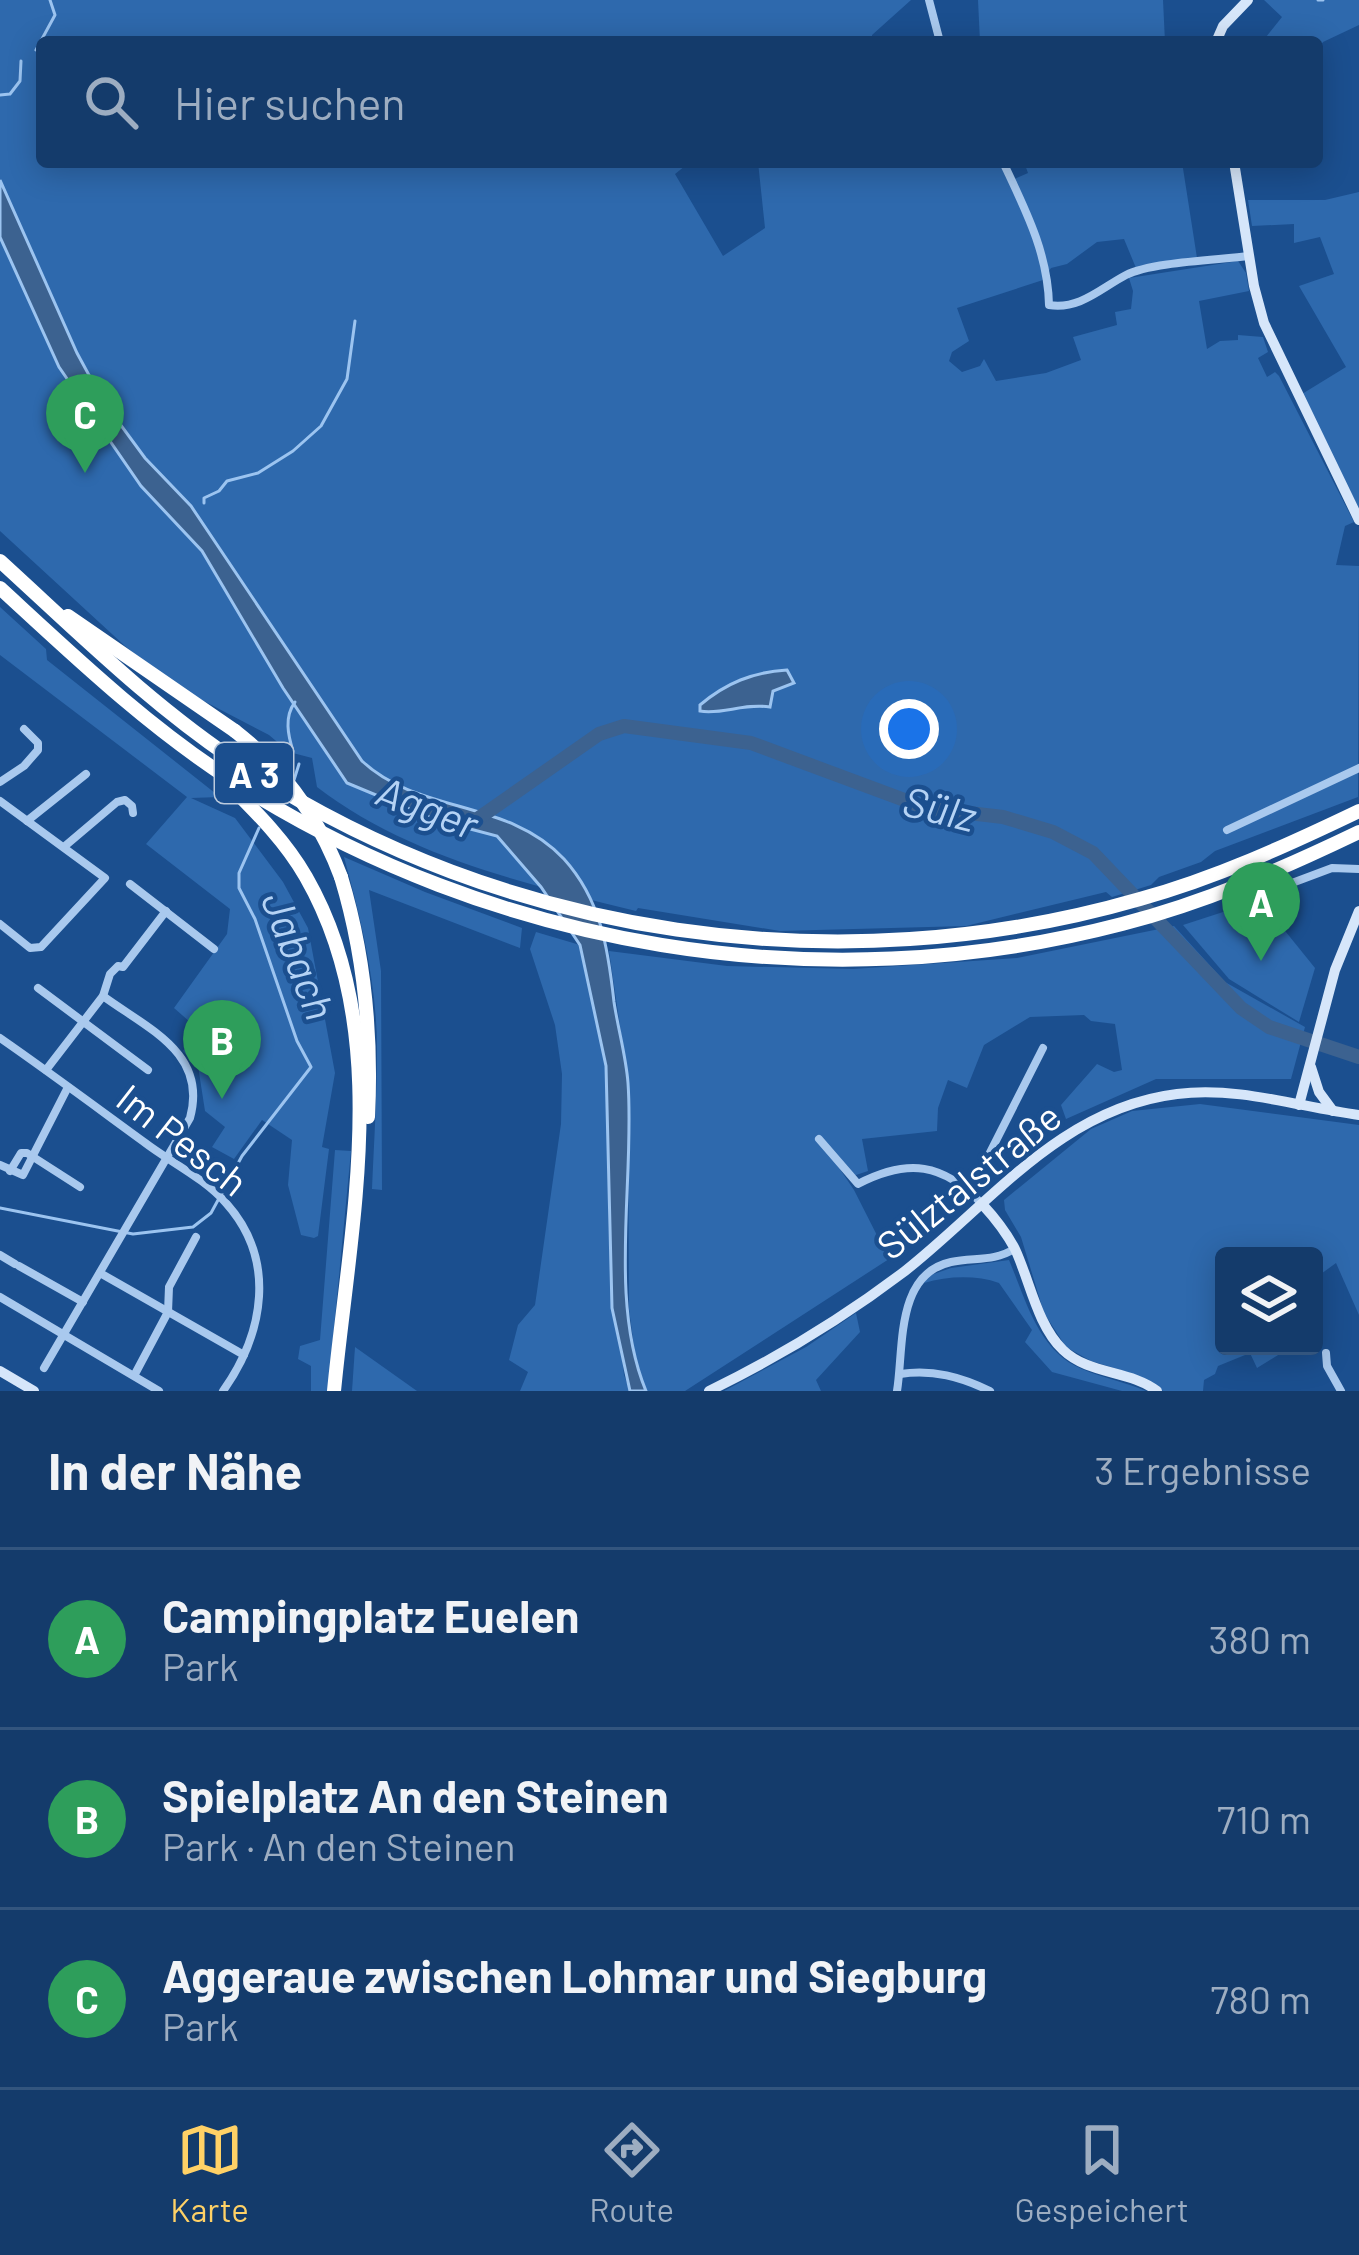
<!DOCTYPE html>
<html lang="de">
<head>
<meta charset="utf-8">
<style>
	:root { --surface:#143b6b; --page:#1d4271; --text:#f1f3f6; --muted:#9dadc1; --line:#33557e; --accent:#ffd166 }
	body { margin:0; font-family:Barlow,sans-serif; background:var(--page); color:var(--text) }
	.controls { position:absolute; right:36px; bottom:36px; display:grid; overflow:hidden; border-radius:12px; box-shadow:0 6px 30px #0003 }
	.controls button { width:108px; height:108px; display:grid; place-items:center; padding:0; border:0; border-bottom:3px solid var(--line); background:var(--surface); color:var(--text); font:60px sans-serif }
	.you { position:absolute; left:909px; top:729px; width:42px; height:42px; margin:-30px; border:9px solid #fff; border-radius:50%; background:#1a73e8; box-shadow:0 0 0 18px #1a73e833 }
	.badge { display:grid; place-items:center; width:78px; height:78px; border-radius:50%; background:var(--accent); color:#fff; font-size:39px; font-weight:700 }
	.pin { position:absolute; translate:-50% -99px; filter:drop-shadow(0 3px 6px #0008) }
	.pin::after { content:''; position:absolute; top:63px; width:42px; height:36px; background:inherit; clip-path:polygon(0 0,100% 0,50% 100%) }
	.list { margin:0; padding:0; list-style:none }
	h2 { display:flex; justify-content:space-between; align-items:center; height:156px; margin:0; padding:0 48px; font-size:51px }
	h2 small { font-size:39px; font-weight:400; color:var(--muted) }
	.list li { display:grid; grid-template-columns:78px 1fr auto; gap:36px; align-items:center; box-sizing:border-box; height:180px; padding:0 48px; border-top:3px solid var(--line) }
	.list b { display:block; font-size:45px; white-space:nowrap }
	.list p { margin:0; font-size:39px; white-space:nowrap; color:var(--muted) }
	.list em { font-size:39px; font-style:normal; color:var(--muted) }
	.icon { flex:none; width:66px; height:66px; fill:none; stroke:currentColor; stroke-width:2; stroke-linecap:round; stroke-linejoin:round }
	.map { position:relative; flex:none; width:1359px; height:1391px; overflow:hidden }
	.search { position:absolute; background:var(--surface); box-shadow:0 6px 30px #0003; left:36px; right:36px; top:36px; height:132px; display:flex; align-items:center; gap:30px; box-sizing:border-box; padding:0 42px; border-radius:12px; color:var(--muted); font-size:45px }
	.sheet { height:696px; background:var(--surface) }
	nav { display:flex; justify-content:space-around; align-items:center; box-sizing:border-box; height:168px; border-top:3px solid var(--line); background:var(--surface); font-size:33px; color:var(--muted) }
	nav a { display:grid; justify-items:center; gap:6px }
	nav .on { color:var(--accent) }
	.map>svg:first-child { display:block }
	.green { fill:#2e69ad }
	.water { fill:#3c6290; stroke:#9cc4f0; stroke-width:3 }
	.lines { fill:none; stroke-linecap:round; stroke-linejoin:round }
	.stream { stroke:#9cc4f0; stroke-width:3 }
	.river { stroke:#3c6290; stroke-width:14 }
	.minor { stroke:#a9c9ee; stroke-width:8 }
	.secondary { stroke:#d6e6fa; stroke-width:10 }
	.motorway { stroke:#fff; stroke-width:14 }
	.motorway-bridge { stroke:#fff; stroke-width:14 }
	.labels { text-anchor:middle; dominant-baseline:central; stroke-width:9; stroke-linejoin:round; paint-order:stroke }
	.shield { fill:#1b4f8f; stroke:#bbcadd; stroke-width:3 }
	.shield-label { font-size:36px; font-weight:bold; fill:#fff }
	.street-label { font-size:39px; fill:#fff; stroke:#1b4f8f }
	.water-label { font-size:42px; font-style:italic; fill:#b5d3f5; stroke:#1b4f8f }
</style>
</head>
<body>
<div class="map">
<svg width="1359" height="1391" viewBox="0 0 1359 1391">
	<rect width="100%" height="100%" fill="#1b4f8f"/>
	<!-- green -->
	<g class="green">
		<path d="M0 0H911L872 35V42H42V162H690L675 174 723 256 765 228 758 162H1001L1012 180 1028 173 1024 162H1182L1197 258 1136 268 1124 239 1097 242 1067 264 1051 268 1043 280 957 308 969 341 952 352 949 361 962 372 980 366 984 359 996 381 1046 373 1081 360 1073 337 1117 325 1115 312 1131 309 1133 291 1129 278 1238 261 1246 273 1249 291 1199 301 1207 349 1220 341 1238 340V335L1263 337 1268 352 1258 358 1267 377 1275 372 1279 376 1354 522 1345 526 1336 565 1359 566 1358 797 1215 851 1201 862 1159 877 1151 885 1112 897 1106 892 966 926 780 931 638 908 636 911C527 884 408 857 317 787L312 758 289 752 269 735 175 686 125 646 0 531Z"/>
		<path d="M978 0H1163L1165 42H980Z"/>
		<path d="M1264 0H1359V25L1323 42 1317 50V42H1262L1282 17Z"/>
		<path d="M1359 192V509L1302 394 1346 367 1299 286 1334 274 1320 237 1294 243V224L1252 226 1248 200H1325Z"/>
		<path d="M0 607 46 649 47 660 220 797 191 798 235 818 283 882 308 928 335 1073 322 1147 329 1149 318 1236 314 1238 301 1235 288 1185 292 1140 262 1120 234 1159 212 1147 225 1127 205 1111 198 1066 183 1051 198 1029 174 1008 227 934 230 909 146 844 187 797 0 655Z"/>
		<path d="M344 857 425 892 522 928 520 948 369 890 381 971 382 1190 372 1189C374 1143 377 1096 377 1049 377 984 361 919 344 857Z"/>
		<path d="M1260 900 1315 968 1299 1022 1229 979 1183 925Z"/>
		<path d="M1174 926 1225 982 1305 1027 1291 1079H1156L1066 1119 1061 1105 1097 1064 1114 1072 1122 1070 1115 1024 1091 1021 1084 1015 1030 1017 984 1045 967 1088 948 1080 938 1108 937 1131 862 1139 868 1171 853 1176 827 1150 854 1190 889 1259 685 1391H646L637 1370 629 1309 628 1081 609 951 727 966 853 969 1017 958Z"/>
		<path d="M536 932 580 945 606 1066 609 1243 624 1375 630 1391H520L528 1372 509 1360 518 1325 535 1305 561 1124 562 1074 555 1025 530 949Z"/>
		<path d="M1200 1104 1359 1125V1315L1336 1263 1314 1279V1256H1224V1346H1279L1283 1352 1257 1368 1250 1353 1218 1366 1215 1374 1204 1380 1203 1391H1163L1134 1374 1091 1361 1066 1347 1044 1313 1021 1237 1005 1210 1004 1200 1091 1129 1132 1111Z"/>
		<path d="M335 1150 351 1151 328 1391H311V1366L298 1359 300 1346 320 1340Z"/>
		<path d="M1009 1260C1026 1300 1038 1351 1082 1369 1103 1378 1125 1382 1146 1391H1122L1052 1372 1025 1342 1032 1330 999 1283C976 1275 948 1276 924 1283L928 1276 951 1268Z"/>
		<path d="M856 1313 860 1332 816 1380 821 1391H724L806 1347Z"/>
		<path d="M355 1347 417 1391H352Z"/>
	</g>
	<!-- water -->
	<g class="water">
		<path d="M0 180 77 353 103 401 145 458 191 506 362 761C418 814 509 799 564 859 601 900 608 948 614 1002 618 1029 626 1056 628 1083 635 1179 608 1300 646 1391H630L612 1308 606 1066 580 945 541 887 497 836 436 820 347 783 283 688 202 551 141 486 59 367 0 237Z"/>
		<path d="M787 670 794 683 773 691 770 707C743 703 722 715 700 711V705C726 683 753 672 787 670Z"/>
	</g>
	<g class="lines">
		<!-- stream -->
		<g class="stream">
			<path d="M1318 0H1323"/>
			<path d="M36 50 55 15 50 0"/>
			<path d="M0 95 10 94 20 81 21 61"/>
			<path d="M204 503V498L219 491 227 481 258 473 293 451 321 426 347 379 355 321"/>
			<path d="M293 751C288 735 284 717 295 702"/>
			<path d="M294 780 299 764"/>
			<path d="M0 1208 133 1234 193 1227 211 1213 242 1156 311 1067 297 1041 255 919 239 888V873L259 828"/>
		</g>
		<!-- river -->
		<path class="river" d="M476 820 599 734 624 726 751 743 926 808 1003 817 1053 832 1093 853 1241 1008 1269 1027 1359 1057"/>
		<!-- minor -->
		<g class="minor">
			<path d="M929 0 940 42"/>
			<path d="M1003 162C1025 209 1048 253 1049 305 1080 310 1101 288 1126 275 1151 262 1219 260 1249 256"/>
			<path d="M0 782 24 766 38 750V743L24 729"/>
			<path d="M0 801 105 878 41 947 30 948 0 924"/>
			<path d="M27 821 86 774"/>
			<path d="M1227 830 1359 768"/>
			<path d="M65 846 117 802 125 800 132 806 133 813"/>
			<path d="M130 884 214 949"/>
			<path d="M1284 886 1332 868 1359 869"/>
			<path d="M38 988 148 1070"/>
			<path d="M0 1038C49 1072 96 1107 144 1142 170 1162 204 1178 226 1203 277 1260 264 1333 223 1391"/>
			<path d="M46 1070 103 996 110 974 118 966 123 967 166 911"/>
			<path d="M819 1139 858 1184C908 1158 943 1163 982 1204"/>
			<path d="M0 1165 23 1175 68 1087"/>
			<path d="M10 1171 21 1153H27L80 1187"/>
			<path d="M971 1190 1043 1048"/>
			<path d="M0 1255 15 1264"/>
			<path d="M19 1266 83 1302"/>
			<path d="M100 1273 244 1355"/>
			<path d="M0 1297 159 1391"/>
			<path d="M1326 1353 1327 1366 1341 1391"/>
			<path d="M44 1368 190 1118C208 1053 148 1029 103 996"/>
			<path d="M135 1374 168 1312 169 1287 196 1237"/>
			<path d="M900 1374C933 1369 961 1377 990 1391"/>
			<path d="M897 1391C904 1349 895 1274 951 1262 973 1257 994 1262 1014 1249"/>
		</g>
		<!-- secondary -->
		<g class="secondary">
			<path d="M1216 42 1223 26 1248 0"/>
			<path d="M1234 162 1254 286 1264 323 1359 520"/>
			<path d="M1311 1067 1319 1092 1333 1111"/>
			<path d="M1299 1105 1335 970 1359 911"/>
			<path d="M982 1204C995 1218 1006 1232 1015 1249 1030 1281 1037 1325 1063 1350 1089 1375 1130 1370 1157 1391"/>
			<path d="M0 1371 34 1391"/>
			<path d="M709 1391C779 1357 843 1318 905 1271 991 1203 1061 1108 1177 1094 1238 1086 1299 1107 1359 1115"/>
		</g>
		<!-- motorway -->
		<g class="motorway">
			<path d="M0 561C79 633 153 707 243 766 505 938 839 986 1140 899 1216 878 1288 845 1359 811"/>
			<path d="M0 588C74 656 146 725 231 780 494 949 819 1003 1122 924 1204 903 1282 869 1359 832"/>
			<path d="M68 616 235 731"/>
			<path d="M230 786C258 814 286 842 306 877 395 1032 350 1224 334 1391"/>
			<path d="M341 877C365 956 372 1036 368 1117"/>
		</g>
		<!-- motorway-bridge -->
		<path class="motorway-bridge" d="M235 731C285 770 319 818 341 877"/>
	</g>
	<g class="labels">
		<!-- shield labels -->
		<rect class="shield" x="215" y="743" width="78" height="60" rx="9"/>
		<g class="shield-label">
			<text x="254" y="773">A 3</text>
		</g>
		<!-- street labels -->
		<g class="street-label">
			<text transform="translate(183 1139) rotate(38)">Im Pesch</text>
			<text transform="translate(968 1180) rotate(-39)">Sülztalstraße</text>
		</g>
		<!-- water labels -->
		<g class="water-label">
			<text transform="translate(428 806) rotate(21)">Agger</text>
			<text transform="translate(940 807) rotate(14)">Sülz</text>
			<text transform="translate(300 955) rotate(69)">Jabach</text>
		</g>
	</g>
</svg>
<div class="controls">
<button><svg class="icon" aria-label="layers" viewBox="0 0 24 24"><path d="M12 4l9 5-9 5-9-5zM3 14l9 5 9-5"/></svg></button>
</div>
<div class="you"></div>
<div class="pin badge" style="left:1261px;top:961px;background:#2e9e5b">A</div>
<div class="pin badge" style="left:222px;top:1099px;background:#2e9e5b">B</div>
<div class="pin badge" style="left:85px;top:473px;background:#2e9e5b">C</div>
<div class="search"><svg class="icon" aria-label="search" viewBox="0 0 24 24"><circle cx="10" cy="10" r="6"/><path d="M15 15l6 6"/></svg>Hier suchen</div>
</div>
<section class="sheet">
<h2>In der Nähe<small>3 Ergebnisse</small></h2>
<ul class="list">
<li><span class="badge" style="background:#2e9e5b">A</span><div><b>Campingplatz Euelen</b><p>Park</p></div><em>380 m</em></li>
<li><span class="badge" style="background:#2e9e5b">B</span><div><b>Spielplatz An den Steinen</b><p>Park · An den Steinen</p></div><em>710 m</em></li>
<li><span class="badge" style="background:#2e9e5b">C</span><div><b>Aggeraue zwischen Lohmar und Siegburg</b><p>Park</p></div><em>780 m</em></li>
</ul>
</section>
<nav>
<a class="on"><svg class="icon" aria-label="map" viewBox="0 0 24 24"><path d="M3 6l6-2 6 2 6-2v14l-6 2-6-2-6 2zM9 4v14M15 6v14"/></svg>Karte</a>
<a><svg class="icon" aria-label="directions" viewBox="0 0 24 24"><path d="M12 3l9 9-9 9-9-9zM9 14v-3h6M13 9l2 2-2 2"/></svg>Route</a>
<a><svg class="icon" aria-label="saved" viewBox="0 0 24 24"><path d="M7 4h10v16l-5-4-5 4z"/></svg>Gespeichert</a>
</nav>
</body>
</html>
